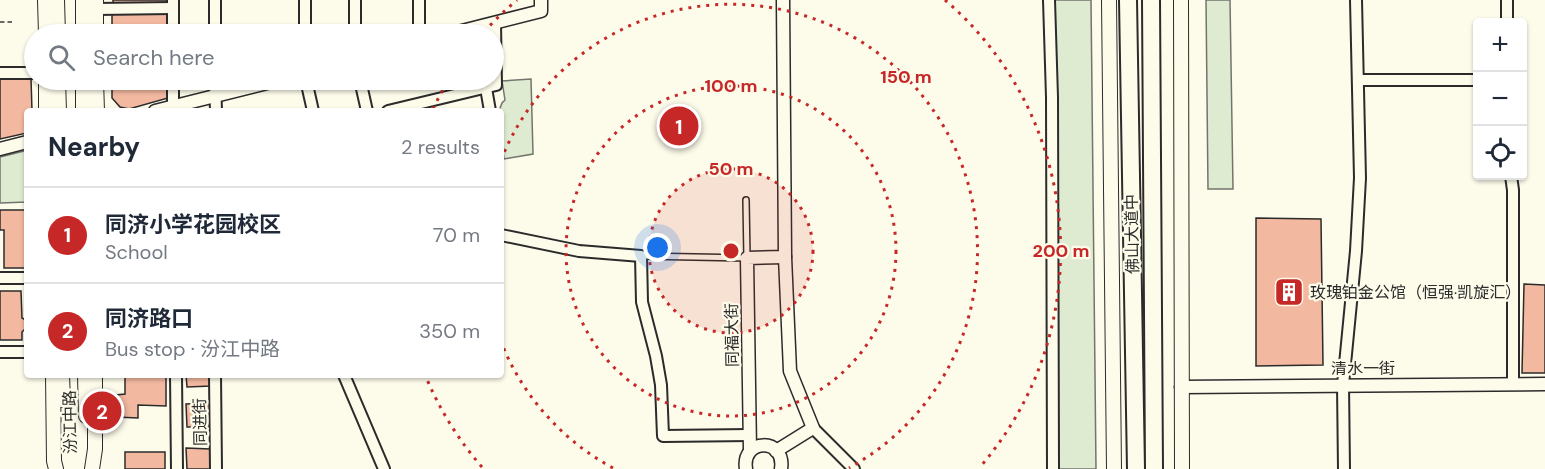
<!DOCTYPE html>
<html lang="en">
<head>
<meta charset="utf-8">
<style>
	:root { --surface:#fff; --page:#f2f2f3; --text:#1f2937; --muted:#747a83; --line:#e0e1e3; --accent:#c62828 }
	body { margin:0; font-family:"DM Sans","Noto Sans SC",sans-serif; background:var(--page); color:var(--text) }
	.controls { position:absolute; right:18px; top:18px; display:grid; overflow:hidden; border-radius:6px; box-shadow:0 2px 4px #0004 }
	.controls button { width:54px; height:54px; display:grid; place-items:center; padding:0; border:0; border-bottom:2px solid var(--line); background:var(--surface); color:var(--text); font:30px sans-serif }
	.you { position:absolute; left:658px; top:248px; width:21px; height:21px; margin:-15px; border:4px solid #fff; border-radius:50%; background:#1a73e8; box-shadow:0 0 0 9px #1a73e833 }
	.badge { display:grid; place-items:center; width:39px; height:39px; border-radius:50%; background:var(--accent); color:#fff; font-size:20px; font-weight:700 }
	.pin { position:absolute; translate:-50% -50%; border:3px solid #fff; box-shadow:0 2px 6px #0006 }
	.list { margin:0; padding:0; list-style:none }
	h2 { display:flex; justify-content:space-between; align-items:center; height:78px; margin:0; padding:0 24px; font-size:26px }
	h2 small { font-size:20px; font-weight:400; color:var(--muted) }
	.list li { display:grid; grid-template-columns:39px 1fr auto; gap:18px; align-items:center; box-sizing:border-box; height:96px; padding:0 24px; border-top:2px solid var(--line) }
	.list b { display:block; font-size:22px; white-space:nowrap }
	.list p { margin:0; font-size:20px; white-space:nowrap; color:var(--muted) }
	.list em { font-size:20px; font-style:normal; color:var(--muted) }
	.icon { flex:none; width:33px; height:33px; fill:none; stroke:currentColor; stroke-width:2; stroke-linecap:round; stroke-linejoin:round }
	.map { position:relative; flex:none; width:1545px; height:469px; overflow:hidden }
	.search { position:absolute; background:var(--surface); box-shadow:0 2px 4px #0004; left:24px; top:24px; width:480px; height:66px; display:flex; align-items:center; gap:15px; box-sizing:border-box; padding:0 21px; border-radius:33px; color:var(--muted); font-size:22px }
	.panel { position:absolute; background:var(--surface); box-shadow:0 2px 4px #0004; left:24px; top:108px; width:480px; height:270px; border-radius:6px }
	.map>svg:first-child { display:block }
	.green { fill:#deebd1; stroke:#74746e; stroke-width:1.5 }
	.building { fill:#f2b8a0; stroke:#2b2b2b; stroke-width:1.5 }
	.lines { fill:none; stroke-linecap:round; stroke-linejoin:round }
	.service-casing { stroke:#2b2b2b; stroke-width:8 }
	.minor-casing { stroke:#2b2b2b; stroke-width:14 }
	.tertiary-casing { stroke:#2b2b2b; stroke-width:15 }
	.secondary-casing { stroke:#2b2b2b; stroke-width:16 }
	.trunk-casing { stroke:#2b2b2b; stroke-width:20 }
	.path { stroke:#6a6964; stroke-width:2; stroke-dasharray:4.5 3; stroke-linecap:butt }
	.service { stroke:#fdfbea; stroke-width:5 }
	.minor { stroke:#fdfbea; stroke-width:10 }
	.tertiary { stroke:#fdfbea; stroke-width:12 }
	.secondary { stroke:#fdfbea; stroke-width:14 }
	.trunk { stroke:#fdfbea; stroke-width:16 }
	.ring { fill:none; stroke:#c62828; stroke-width:3; stroke-dasharray:3 6 }
	.labels { text-anchor:middle; dominant-baseline:central; stroke-width:4.5; stroke-linejoin:round; paint-order:stroke }
	.street-label { font-size:16px; fill:#2b2b2b; stroke:#fdfbea }
	.poi-label { font-size:16px; fill:#2b2b2b; stroke:#fdfbea; text-anchor:start }
	.centre { fill:#c62828; stroke:#fdfbea; stroke-width:3 }
	.ring-label { font-size:18px; text-anchor:middle; font-weight:bold; fill:#c62828; stroke:#fdfbea; stroke-width:4.5; stroke-linejoin:round; paint-order:stroke }
</style>
</head>
<body>
<div class="map">
<svg width="1545" height="469" viewBox="0 0 1545 469">
	<rect width="100%" height="100%" fill="#fdfbea"/>
	<!-- green -->
	<g class="green">
		<path d="M1053 0H1091L1096 469H1057Z"/>
		<path d="M1206 0H1230L1233 189H1208Z"/>
		<path d="M531 79 533 154 504 159 501 138V111H499L502 103 505 100 502 81Z"/>
		<path d="M24 151 27 153V202L0 203V157Z"/>
	</g>
	<!-- building -->
	<g class="building">
		<rect x="113" y="0" width="55" height="5"/>
		<path d="M168 9V34H112V10Z"/>
		<path d="M0 78H31L32 111H27V133L0 139Z"/>
		<path d="M112 80H168V98L129 109 120 107 112 98Z"/>
		<path d="M0 210H26V268H4V230H0Z"/>
		<path d="M1256 218 1321 219 1323 365 1256 366Z"/>
		<path d="M1524 284 1545 285V373H1522Z"/>
		<path d="M0 291H21L22 318 26 320V328L22 332V340H0Z"/>
		<path d="M134 375H166V406L138 405V418L116 417V395L125 394V377H134Z"/>
		<path d="M186 375H211V386L187 387Z"/>
		<path d="M210 403V427H187L186 404Z"/>
		<path d="M186 448 210 449V469H187Z"/>
		<rect x="125" y="452" width="40" height="17"/>
	</g>
	<g class="lines">
		<!-- service casing -->
		<g class="service-casing">
			<path id="service" d="M641 256 747 258 746 200"/>
		</g>
		<!-- minor casing -->
		<g class="minor-casing">
			<g id="minor">
				<path d="M173 0V34"/>
				<path d="M1049 0 1052 97 1053 469"/>
				<path d="M1507 0V22"/>
				<path d="M96 9 173 8"/>
				<path d="M215 34V0"/>
				<path d="M305 34V0"/>
				<path d="M355 34V0"/>
				<path d="M419 34V0"/>
				<path d="M0 73H34"/>
				<path d="M173 80V111"/>
				<path d="M215 80 216 111"/>
				<path d="M306 80 313 111"/>
				<path d="M360 80 367 111"/>
				<path d="M1359 80H1478"/>
				<path d="M486 88 490 111"/>
				<path d="M388 111 496 85 495 23"/>
				<path d="M1511 176 1513 190V384"/>
				<path d="M501 235 579 251 641 256 642 302 656 356 661 385 663 436 750 435"/>
				<path d="M0 278H27"/>
				<path d="M0 352H27"/>
				<path d="M176 375 177 469"/>
				<path d="M215 375 216 469"/>
				<path d="M344 375 384 469"/>
				<path d="M813 428 854 469"/>
				<path d="M1344 469 1343 385 1356 251 1360 178 1356 0"/>
			</g>
		</g>
		<!-- tertiary casing -->
		<g class="tertiary-casing">
			<g id="tertiary">
				<path d="M450 34 541 11V0"/>
				<path d="M155 111 279 80"/>
				<path d="M0 149 27 142"/>
				<path d="M1181 387 1545 384"/>
				<path d="M750 450 747 258 785 257 783 0"/>
				<path d="M776 451 813 428 790 371 785 257"/>
				<path d="M746 469C741 438 786 437 781 469"/>
			</g>
		</g>
		<!-- secondary casing -->
		<g class="secondary-casing">
			<g id="secondary">
				<path d="M45 0 46 34"/>
				<path d="M57 0 58 34"/>
				<path d="M83 0V34"/>
				<path d="M96 0V34"/>
				<path d="M1109 0 1114 469"/>
				<path d="M1181 0 1182 469"/>
				<path d="M46 80V111"/>
				<path d="M58 80 59 111"/>
				<path d="M83 80V111"/>
				<path d="M96 80 97 111"/>
				<path d="M53 375 54 461 56 469"/>
				<path d="M62 375 63 400"/>
				<path d="M85 375 86 416"/>
				<path d="M92 469 95 449V375"/>
			</g>
		</g>
		<!-- trunk casing -->
		<g class="trunk-casing">
			<g id="trunk">
				<path d="M1128 0 1136 469"/>
				<path d="M1151 0 1154 469"/>
			</g>
		</g>
		<!-- path -->
		<path class="path" d="M0 22H12"/>
		<!-- service -->
		<use href="#service" class="service"/>
		<!-- minor -->
		<use href="#minor" class="minor"/>
		<!-- tertiary -->
		<use href="#tertiary" class="tertiary"/>
		<!-- secondary -->
		<use href="#secondary" class="secondary"/>
		<!-- trunk -->
		<use href="#trunk" class="trunk"/>
	</g>
	<!-- distance rings -->
	<circle cx="731" cy="251" r="82" fill="#c62828" fill-opacity=".12"/>
	<g class="ring">
		<circle cx="731" cy="251" r="82"/>
		<circle cx="731" cy="251" r="165"/>
		<path d="M613 468A247 247 0 0 1 501 342M501 160A247 247 0 1 1 849 468"/>
		<path d="M482 467A330 330 0 0 1 426 377M433 109A330 330 0 0 1 448 81M484 32A330 330 0 0 1 517 0M945 0A330 330 0 0 1 980 467"/>
	</g>
	<!-- icons -->
	<defs>
		<g id="building-square" transform="scale(1.5)"><rect x="-9" y="-9" width="18" height="18" rx="4" fill="#c62828" stroke="#fdfbea"/><path d="M-4-6H4V6H1V3H-1V6H-4ZM-2.5-4.3h1.7v1.8h-1.7ZM.8-4.3h1.7v1.8H.8ZM-2.5-1h1.7V.8h-1.7ZM.8-1h1.7V.8H.8Z" fill="#fff"/></g>
	</defs>
	<g fill-rule="evenodd">
		<use href="#building-square" x="1289" y="292"/>
	</g>
	<g class="labels">
		<!-- street labels -->
		<g class="street-label">
			<text transform="translate(1132 234) rotate(-91)">佛山大道中</text>
			<text transform="translate(732 335) rotate(-91)">同福大街</text>
			<text x="1363" y="368">清水一街</text>
			<text transform="translate(70 422) rotate(-91)">汾江中路</text>
			<text transform="translate(200 422) rotate(-91)">同进街</text>
		</g>
		<!-- poi labels -->
		<g class="poi-label">
			<text x="1310" y="292">玫瑰铂金公馆（恒强·凯旋汇）</text>
		</g>
	</g>
	<circle cx="731" cy="251" r="9" class="centre"/>
	<g class="ring-label">
		<text x="906" y="83">150 m</text>
		<text x="731" y="92">100 m</text>
		<text x="731" y="175">50 m</text>
		<text x="1061" y="257">200 m</text>
	</g>
</svg>
<div class="controls">
<button>+</button>
<button>−</button>
<button><svg class="icon" aria-label="locate" viewBox="0 0 24 24"><circle cx="12" cy="12" r="6"/><path d="M12 2v4M12 18v4M2 12h4M18 12h4"/></svg></button>
</div>
<div class="you"></div>
<div class="pin badge" style="left:679px;top:126px">1</div>
<div class="pin badge" style="left:102px;top:411px">2</div>
<div class="search"><svg class="icon" aria-label="search" viewBox="0 0 24 24"><circle cx="10" cy="10" r="6"/><path d="M15 15l6 6"/></svg>Search here</div>
<section class="panel">
<h2>Nearby<small>2 results</small></h2>
<ul class="list">
<li><span class="badge">1</span><div><b>同济小学花园校区</b><p>School</p></div><em>70 m</em></li>
<li><span class="badge">2</span><div><b>同济路口</b><p>Bus stop · 汾江中路</p></div><em>350 m</em></li>
</ul>
</section>
</div>
</body>
</html>
